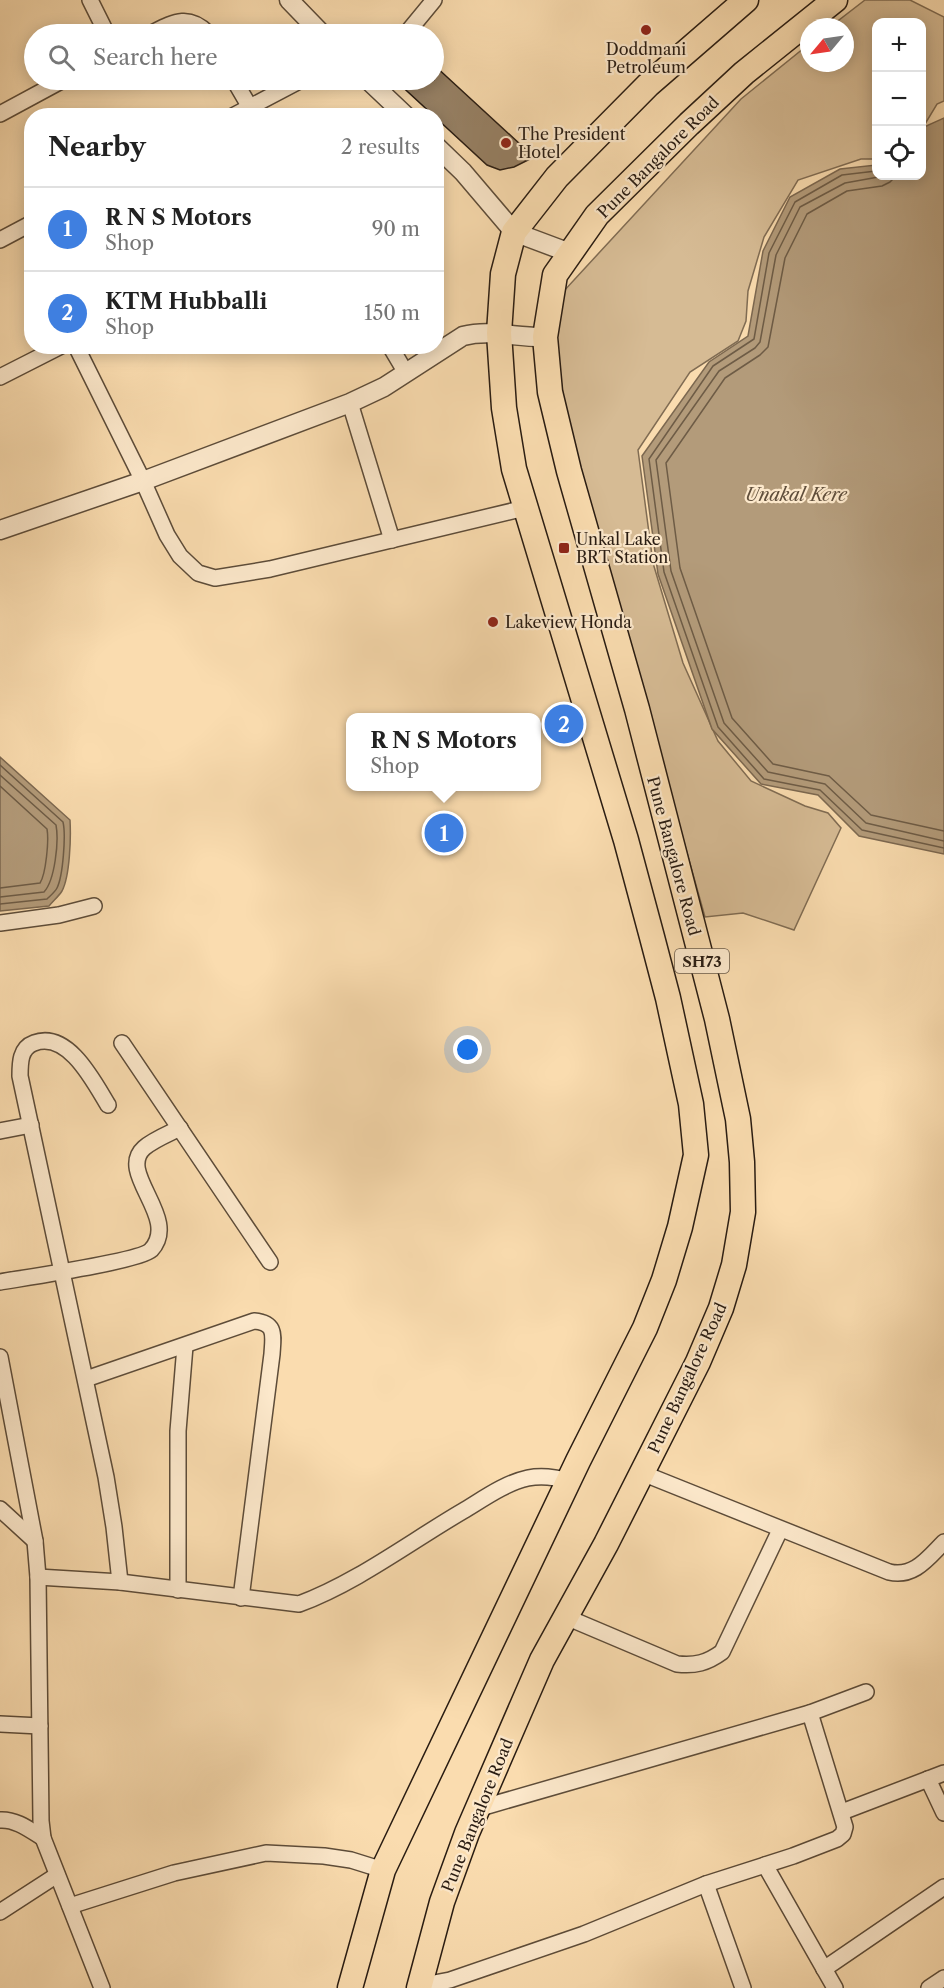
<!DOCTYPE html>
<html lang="en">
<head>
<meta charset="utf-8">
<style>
	:root { --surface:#fff; --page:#f6f6f6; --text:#222; --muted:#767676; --line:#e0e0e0; --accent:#db2777 }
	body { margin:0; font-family:"Libre Caslon Text",serif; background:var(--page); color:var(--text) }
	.controls { position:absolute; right:18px; top:18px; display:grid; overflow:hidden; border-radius:12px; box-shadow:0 3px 15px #0003 }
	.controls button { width:54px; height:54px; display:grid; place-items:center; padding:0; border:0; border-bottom:2px solid var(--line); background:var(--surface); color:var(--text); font:30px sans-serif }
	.compass { position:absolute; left:800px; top:18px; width:54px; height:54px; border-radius:50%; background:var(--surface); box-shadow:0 3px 15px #0003; rotate:241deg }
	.you { position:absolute; left:468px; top:1050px; width:21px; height:21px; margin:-15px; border:4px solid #fff; border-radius:50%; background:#1a73e8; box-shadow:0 0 0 9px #1a73e833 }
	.badge { display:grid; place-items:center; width:39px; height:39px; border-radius:50%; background:var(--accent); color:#fff; font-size:20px; font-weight:700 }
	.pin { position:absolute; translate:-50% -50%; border:3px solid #fff; box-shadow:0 2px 6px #0006 }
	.popup { position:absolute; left:346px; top:713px; width:195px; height:78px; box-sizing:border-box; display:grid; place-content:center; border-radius:12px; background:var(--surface); filter:drop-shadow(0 2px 4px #0005); font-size:20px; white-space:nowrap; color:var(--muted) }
	.popup b { font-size:22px; color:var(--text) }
	.popup::after { content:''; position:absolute; left:50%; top:100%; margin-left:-12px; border:12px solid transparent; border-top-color:var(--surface) }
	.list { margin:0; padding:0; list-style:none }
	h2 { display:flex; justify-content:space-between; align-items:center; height:78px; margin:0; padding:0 24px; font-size:26px }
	h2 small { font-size:20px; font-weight:400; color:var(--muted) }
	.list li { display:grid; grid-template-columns:39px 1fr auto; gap:18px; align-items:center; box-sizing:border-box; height:84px; padding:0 24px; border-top:2px solid var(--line) }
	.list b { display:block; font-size:22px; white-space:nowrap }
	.list p { margin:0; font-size:20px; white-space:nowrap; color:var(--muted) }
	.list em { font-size:20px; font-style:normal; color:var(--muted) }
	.icon { flex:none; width:33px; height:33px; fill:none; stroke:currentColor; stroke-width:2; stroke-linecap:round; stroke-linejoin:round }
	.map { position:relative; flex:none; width:944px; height:1988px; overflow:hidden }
	.search { position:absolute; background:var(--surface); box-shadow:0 3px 15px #0003; left:24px; top:24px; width:420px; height:66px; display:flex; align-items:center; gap:15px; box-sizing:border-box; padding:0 21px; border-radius:33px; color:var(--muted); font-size:22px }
	.panel { position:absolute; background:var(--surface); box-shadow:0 3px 15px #0003; left:24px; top:108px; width:420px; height:246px; border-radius:24px }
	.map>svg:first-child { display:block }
	.green { fill:#d6bb94; stroke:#806c53; stroke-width:1.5 }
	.water { fill:#b39b7a; stroke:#7c6850; stroke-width:1.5 }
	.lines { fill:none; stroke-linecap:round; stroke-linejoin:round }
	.shore { stroke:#6e5c46; stroke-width:1.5 }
	.building { fill:#968064; stroke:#291c12; stroke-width:1.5 }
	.minor-casing { stroke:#5d4c39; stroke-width:18 }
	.tertiary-casing { stroke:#5d4c39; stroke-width:21 }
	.primary-casing { stroke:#291c12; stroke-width:27 }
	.minor { stroke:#fce8cb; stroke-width:15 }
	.tertiary { stroke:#fce8cb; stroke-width:18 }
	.primary { stroke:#fadcaf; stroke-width:24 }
	.poi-dot { fill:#8f2418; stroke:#fce8cb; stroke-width:2 }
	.labels { text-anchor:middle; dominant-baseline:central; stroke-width:4.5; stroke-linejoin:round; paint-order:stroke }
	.shield { fill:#fce8cb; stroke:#68594a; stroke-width:1.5 }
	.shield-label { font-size:15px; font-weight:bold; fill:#291c12 }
	.poi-label { font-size:16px; fill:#291c12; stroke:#fce8cb; text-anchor:start }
	.street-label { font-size:16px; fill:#291c12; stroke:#fce8cb }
	.water-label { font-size:18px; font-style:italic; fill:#604f3c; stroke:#fce8cb }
</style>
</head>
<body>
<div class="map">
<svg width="944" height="1988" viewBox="0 0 944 1988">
	<rect width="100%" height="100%" fill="#fadcaf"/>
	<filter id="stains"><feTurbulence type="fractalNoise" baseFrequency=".00333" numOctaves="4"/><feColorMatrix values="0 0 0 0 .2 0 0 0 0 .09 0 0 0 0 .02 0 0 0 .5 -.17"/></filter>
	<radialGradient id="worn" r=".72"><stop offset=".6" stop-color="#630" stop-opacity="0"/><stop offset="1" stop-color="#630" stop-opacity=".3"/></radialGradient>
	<!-- green -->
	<path class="green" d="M865 0H910L944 17V101L937 104 922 129V22H876V159H861L798 180 764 237 748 291 746 321 738 341 690 372 638 450 653 563 683 663 718 741 751 781 805 806 828 813 841 828 794 930 743 913 705 917 568 429 555 339 562 293 741 99 809 44V63H845V27H830Z"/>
	<!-- water -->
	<g class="water">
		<path d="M944 118V854L859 836 818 795 761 784 712 729 658 574 642 456 709 362 748 336 763 251 790 197 840 169 876 165V176H922V136L924 127Z"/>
		<path d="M0 757 70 820C71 837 70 876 62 891 59 896 53 901 49 906L0 911Z"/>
	</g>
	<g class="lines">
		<!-- shore -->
		<g class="shore">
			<path d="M876 171 842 175 795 202 769 253 754 339 713 366 649 459 664 572 718 727 764 779 820 790 862 830 944 848"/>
			<path d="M884 176 845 183 800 207 776 255 760 342 755 348 719 371 656 460 671 571 724 723 768 772 825 784 866 823 944 841"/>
			<path d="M896 176 890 182 882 186 847 191 807 214 785 258 768 347 760 355 725 378 666 463 680 568 732 718 773 764 829 776 871 815 944 831"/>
			<path d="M0 765 63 822C66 835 63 876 57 888 55 892 50 896 47 899L0 904"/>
			<path d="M0 775 56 825C59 841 55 880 44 892L0 897"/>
			<path d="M0 786 47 829C49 840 46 874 40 883L0 888"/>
		</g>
	</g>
	<!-- building -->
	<path class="building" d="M434 65 534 157 514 167 500 170 487 165 436 118V116H434L395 80H434Z"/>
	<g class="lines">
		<!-- minor casing -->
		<g class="minor-casing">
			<g id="minor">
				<path d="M90 0 107 34"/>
				<path d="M150 34C174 22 188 13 209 34"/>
				<path d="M406 34 434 0"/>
				<path d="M234 80 255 116"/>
				<path d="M0 114 63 80"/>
				<path d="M233 116 301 80"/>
				<path d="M0 240 32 223"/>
				<path d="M76 346 143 481 167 535 180 556 198 573 215 578 270 569 525 508"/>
				<path d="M390 346 406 373"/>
				<path d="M0 377 61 346"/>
				<path d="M350 403 392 540"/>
				<path d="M0 923 59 915 94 906"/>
				<path d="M122 1043 270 1262"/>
				<path d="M108 1105C94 1082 68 1030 34 1043 20 1048 20 1063 20 1076L106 1477 114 1527 120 1582"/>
				<path d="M0 1131 31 1125"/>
				<path d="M0 1282C23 1278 140 1261 151 1250 181 1218 116 1173 144 1148 153 1140 168 1134 180 1128"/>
				<path d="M0 1357 35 1541 38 1577 41 1821 43 1838 102 1988"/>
				<path d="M86 1379 254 1321C277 1323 273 1336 272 1354L241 1598"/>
				<path d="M642 1473 889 1572C914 1578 928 1558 944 1542"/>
				<path d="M0 1509 35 1541"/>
				<path d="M38 1577 120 1582 299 1604C356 1583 410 1542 463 1511 483 1499 505 1483 528 1478 543 1475 555 1477 569 1481"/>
				<path d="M178 1590V1431L185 1346"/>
				<path d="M566 1617 677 1664C695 1666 707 1663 722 1652L780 1530"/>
				<path d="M0 1724 40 1726"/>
				<path d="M928 1779 944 1813"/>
				<path d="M477 1809 810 1713 866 1692"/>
				<path d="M842 1812 944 1773"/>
				<path d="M0 1820C16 1819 30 1830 43 1838"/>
				<path d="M765 1865 835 1988"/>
				<path d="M706 1884 743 1988"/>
				<path d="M70 1906 174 1873 266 1853 324 1856 351 1860 383 1870"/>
				<path d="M0 1912 57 1875"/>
				<path d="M824 1969 944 1887"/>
				<path d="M420 1982 434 1983 450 1980 584 1934 706 1884 793 1856 837 1839 843 1834 845 1827 810 1713"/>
				<path d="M929 1988 944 1978"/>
			</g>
		</g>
		<!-- tertiary casing -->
		<g class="tertiary-casing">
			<g id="tertiary">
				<path d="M289 0 322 34"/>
				<path d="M368 80 406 116"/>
				<path d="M436 146 463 172 514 232 570 253"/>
				<path d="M0 530 143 481 350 403 384 387 463 336C491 329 517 338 545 337"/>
			</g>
		</g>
		<!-- primary casing -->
		<g class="primary-casing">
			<g id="primary">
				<path d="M350 1988 383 1870 578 1461 645 1328 664 1280 680 1227 696 1155 691 1104 668 998 652 937 626 840 514 469 504 408 499 333 503 274 514 232 557 177 648 85 746 0"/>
				<path d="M419 1988 442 1902 467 1833 542 1660 606 1544 698 1362 721 1308 734 1265 743 1212 742 1162 738 1119 717 1019 637 709 569 471 550 392 545 337 555 275 597 215 689 124 744 73 835 0"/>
			</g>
		</g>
		<!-- minor -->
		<use href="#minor" class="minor"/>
		<!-- tertiary -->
		<use href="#tertiary" class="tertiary"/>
		<!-- primary -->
		<use href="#primary" class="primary"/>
	</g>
	<!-- markers -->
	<g class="poi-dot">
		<circle cx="646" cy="30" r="6"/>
		<circle cx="506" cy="143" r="6"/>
		<rect x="558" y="542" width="12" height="12" rx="3"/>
		<circle cx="493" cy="622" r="6"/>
	</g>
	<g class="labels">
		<!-- shield labels -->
		<rect class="shield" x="675" y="949" width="54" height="24" rx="4.5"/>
		<g class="shield-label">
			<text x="702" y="961">SH73</text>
		</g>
		<!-- poi labels -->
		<g class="poi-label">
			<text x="646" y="49" text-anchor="middle">Doddmani<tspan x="646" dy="18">Petroleum</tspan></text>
			<text x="518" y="134">The President<tspan x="518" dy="18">Hotel</tspan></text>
			<text x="576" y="539">Unkal Lake<tspan x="576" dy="18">BRT Station</tspan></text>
			<text x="505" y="622">Lakeview Honda</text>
		</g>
		<!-- street labels -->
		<g class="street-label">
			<text transform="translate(658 157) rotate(-45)">Pune Bangalore Road</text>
			<text transform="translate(674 856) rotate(75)">Pune Bangalore Road</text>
			<text transform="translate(687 1378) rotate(-65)">Pune Bangalore Road</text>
			<text transform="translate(477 1815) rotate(-68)">Pune Bangalore Road</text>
		</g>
		<!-- water labels -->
		<g class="water-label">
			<text x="796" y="495">Unakal Kere</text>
		</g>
	</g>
	<rect width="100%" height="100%" filter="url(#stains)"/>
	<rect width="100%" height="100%" fill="url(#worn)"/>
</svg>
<div class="controls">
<button>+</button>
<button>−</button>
<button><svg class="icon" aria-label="locate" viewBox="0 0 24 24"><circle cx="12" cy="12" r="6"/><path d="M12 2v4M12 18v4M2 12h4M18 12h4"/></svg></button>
</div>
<svg class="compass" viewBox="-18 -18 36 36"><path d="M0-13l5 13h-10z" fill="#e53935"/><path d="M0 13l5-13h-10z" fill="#767676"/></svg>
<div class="you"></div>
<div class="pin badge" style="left:444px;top:833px;background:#3f7fe0">1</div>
<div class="popup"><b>R N S Motors</b>Shop</div>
<div class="pin badge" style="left:564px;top:724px;background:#3f7fe0">2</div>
<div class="search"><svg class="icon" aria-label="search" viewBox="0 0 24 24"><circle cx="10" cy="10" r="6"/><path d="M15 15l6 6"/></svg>Search here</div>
<section class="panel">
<h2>Nearby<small>2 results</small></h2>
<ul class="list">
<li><span class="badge" style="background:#3f7fe0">1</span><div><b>R N S Motors</b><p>Shop</p></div><em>90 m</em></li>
<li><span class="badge" style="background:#3f7fe0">2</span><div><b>KTM Hubballi</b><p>Shop</p></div><em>150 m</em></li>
</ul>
</section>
</div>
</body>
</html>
